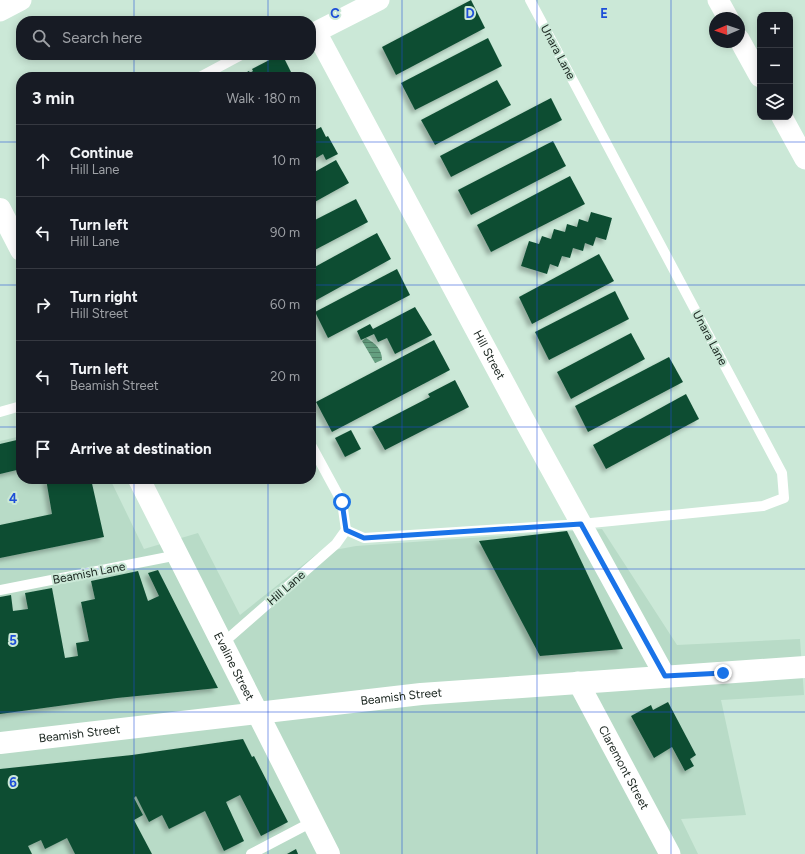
<!DOCTYPE html>
<html lang="en">
<head>
<meta charset="utf-8">
<style>
	:root { --surface:#171b24; --page:#242831; --text:#f1f3f6; --muted:#9ea1a6; --line:#363941 }
	body { margin:0; font-family:Figtree,sans-serif; background:var(--page); color:var(--text) }
	.controls { position:absolute; right:12px; top:12px; display:grid; overflow:hidden; border-radius:8px; box-shadow:0 2px 10px #0003 }
	.controls button { width:36px; height:36px; display:grid; place-items:center; padding:0; border:0; border-bottom:1px solid var(--line); background:var(--surface); color:var(--text); font:20px sans-serif }
	.compass { position:absolute; left:709px; top:12px; width:36px; height:36px; border-radius:50%; background:var(--surface); box-shadow:0 2px 10px #0003; rotate:268deg }
	.stop { position:absolute; width:12px; height:12px; margin:-9px; border:3px solid #1a73e8; border-radius:50%; background:#fff }
	.stop.end { background:#1a73e8; border-color:#fff; box-shadow:0 1px 4px #0008 }
	.list { margin:0; padding:0; list-style:none }
	h2 { display:flex; justify-content:space-between; align-items:center; height:52px; margin:0; padding:0 16px; font-size:17px }
	h2 small { font-size:13px; font-weight:400; color:var(--muted) }
	.list li { display:grid; grid-template-columns:26px 1fr auto; gap:12px; align-items:center; box-sizing:border-box; height:72px; padding:0 16px; border-top:1px solid var(--line) }
	.list b { display:block; font-size:15px; white-space:nowrap }
	.list p { margin:0; font-size:13px; white-space:nowrap; color:var(--muted) }
	.list em { font-size:13px; font-style:normal; color:var(--muted) }
	.icon { flex:none; width:22px; height:22px; fill:none; stroke:currentColor; stroke-width:2; stroke-linecap:round; stroke-linejoin:round }
	.map { position:relative; flex:none; width:805px; height:854px; overflow:hidden }
	.search { position:absolute; background:var(--surface); box-shadow:0 2px 10px #0003; left:16px; top:16px; width:300px; height:44px; display:flex; align-items:center; gap:10px; box-sizing:border-box; padding:0 14px; border-radius:16px; color:var(--muted); font-size:15px }
	.panel { position:absolute; background:var(--surface); box-shadow:0 2px 10px #0003; left:16px; top:72px; width:300px; height:412px; border-radius:16px }
	.map>svg:first-child { display:block }
	.built { fill:#b8dbc7 }
	.water { fill:url(#water-rules) }
	.building { fill:#104d33; filter:url(#shadow) }
	.lines { fill:none; stroke-linecap:round; stroke-linejoin:round }
	.service { stroke:#fff; stroke-width:10 }
	.minor { stroke:#fff; stroke-width:21 }
	.tertiary { stroke:#fff; stroke-width:22 }
	.secondary { stroke:#fff; stroke-width:22 }
	.route { stroke:#1a73e8; stroke-width:5 }
	.grid { fill:none; stroke:#1d4ed8; stroke-width:1; stroke-opacity:0.55 }
	.labels { text-anchor:middle; dominant-baseline:central; stroke-width:4; stroke-linejoin:round; paint-order:stroke }
	.street-label { font-size:12px; fill:#18231d; stroke:#cbe8d7 }
	.grid-label { font-size:13px; text-anchor:middle; font-weight:bold; fill:#1d4ed8; stroke:#cbe8d7; stroke-width:4; stroke-linejoin:round; paint-order:stroke }
</style>
</head>
<body>
<div class="map">
<svg width="805" height="854" viewBox="0 0 805 854">
	<defs>
		<pattern id="water-rules" width="6" height="5" patternUnits="userSpaceOnUse"><rect width="6" height="5" fill="#659f80"/><path d="M0 2.5h6" fill="none" stroke="#528168"/></pattern>
		<filter id="shadow"><feDropShadow dx="-3.5" dy="3.5" stdDeviation="2" flood-color="#0004"/></filter>
	</defs>
	<rect width="100%" height="100%" fill="#cbe8d7"/>
	<!-- built -->
	<path class="built" d="M21 436V479H110L144 549 198 533 240 615 318 553 356 546 602 529 677 645 800 639 804 695 721 700 746 815 681 819 698 854H0V441Z"/>
	<!-- water -->
	<path class="water" d="M366 338C375 343 382 349 382 360L375 363 362 341Z"/>
	<!-- building -->
	<g class="building">
		<path d="M471 0 485 28 396 75 382 47Z"/>
		<path d="M488 38 502 66 415 110 401 83Z"/>
		<path d="M277 56 278 58 283 56 291 72 282 77H237L249 71 250 73 253 71 252 69Z"/>
		<path d="M497 80 511 105 435 145 421 120Z"/>
		<path d="M551 98 562 120 451 177 440 156Z"/>
		<path d="M311 108 315 116 311 118Z"/>
		<path d="M321 127 326 137 328 136 338 154 326 160 323 154 311 161V132Z"/>
		<path d="M553 141 566 166 471 215 458 190Z"/>
		<path d="M336 160 349 183 311 204V174Z"/>
		<path d="M570 176 585 204 491 252 477 225Z"/>
		<path d="M356 199 368 222 311 252V222Z"/>
		<path d="M591 212 612 218 606 240 596 237 593 246 585 243 583 251 573 248 570 258 562 256 558 267 550 264 547 274 521 266 529 241 539 244 542 236 551 239 554 229 565 232 567 224 577 227 579 219 588 222Z"/>
		<path d="M377 233 391 259 311 303V269Z"/>
		<path d="M599 254 614 281 532 324 519 297Z"/>
		<path d="M397 269 410 295 328 338 315 312Z"/>
		<path d="M615 291 629 319 549 360 535 332Z"/>
		<path d="M415 307 432 335 395 354 387 338 378 342 374 334 361 340 357 331 370 324 373 329Z"/>
		<path d="M631 333 645 359 571 399 557 372Z"/>
		<path d="M434 340 450 370 332 432 316 402Z"/>
		<path d="M669 357 683 382 588 432 575 406Z"/>
		<path d="M455 380 469 407 385 450 372 427 430 397 428 394Z"/>
		<path d="M686 394 699 419 606 469 593 445Z"/>
		<path d="M351 430 361 449 345 457 335 438Z"/>
		<path d="M21 439V469L0 474V444Z"/>
		<path d="M46 479H91L104 537 0 558V525L52 514Z"/>
		<path d="M567 531 623 649 540 656 479 541Z"/>
		<path d="M158 570 218 688 117 698 0 714V597L11 595 13 611 28 609 25 593 52 588 65 658 78 656 76 643 89 641 81 602 95 599 91 581 138 571 148 601 159 596 148 573Z"/>
		<path d="M668 702 696 755 690 759 694 766 685 771 672 747 654 758 631 716 651 705 653 710Z"/>
		<path d="M243 739 252 757 254 756 288 822 261 836 240 795 226 802 244 841 224 851 205 811 169 829 162 815 149 822 136 796 134 798 143 815 134 820 152 854H75L67 838 45 849 41 840 28 846 32 854H0V769L132 755Z"/>
		<path d="M296 849 298 854H287Z"/>
	</g>
	<g class="lines">
		<!-- service -->
		<g class="service">
			<path d="M200 77 241 55"/>
			<path d="M0 412 21 406"/>
			<path d="M346 530 364 538 581 524 763 506 784 498 782 473 530 0"/>
			<path d="M0 590 178 555"/>
			<path d="M223 643 336 544 346 530 342 502 311 445"/>
			<path d="M251 854 312 822"/>
		</g>
		<!-- minor -->
		<g class="minor">
			<path id="s1" d="M379 0 316 32 523 418 665 676"/>
			<path d="M718 0 728 18"/>
			<path d="M0 11 21 0"/>
			<path d="M739 39 760 77"/>
			<path d="M782 117 805 159"/>
			<path id="s2" d="M578 682 670 854"/>
		</g>
		<!-- tertiary -->
		<g class="tertiary">
			<path d="M0 209 21 250"/>
			<path id="s3" d="M139 479 329 854"/>
		</g>
		<!-- secondary -->
		<path class="secondary" id="s4" d="M0 743 421 694 805 667"/>
	</g>
	<g class="lines">
		<!-- route -->
		<path class="route" d="M342 502 346 530 364 538 581 524 665 676 723 673"/>
	</g>
	<!-- grid -->
	<path class="grid" d="M134 0V21M268 0V21M402 0V854M537 0V854M671 0V854M134 55V77M268 55V77M0 142H21M311 142H805M0 285H21M311 285H805M0 427H21M311 427H805M134 479V854M268 479V854M0 569H805M0 712H805"/>
	<g class="labels">
		<!-- street labels -->
		<g class="street-label">
			<text transform="translate(558 52) rotate(62)">Unara Lane</text>
			<text transform="translate(710 338) rotate(62)">Unara Lane</text>
			<text stroke="none"><textPath href="#s1" startOffset="437">Hill Street</textPath></text>
			<text transform="translate(89 573) rotate(-11)">Beamish Lane</text>
			<text transform="translate(286 588) rotate(-41)">Hill Lane</text>
			<text stroke="none"><textPath href="#s3" startOffset="210">Evaline Street</textPath></text>
			<text stroke="none"><textPath href="#s4" startOffset="404">Beamish Street</textPath></text>
			<text stroke="none"><textPath href="#s4" startOffset="80">Beamish Street</textPath></text>
			<text stroke="none"><textPath href="#s2" startOffset="97">Claremont Street</textPath></text>
		</g>
	</g>
	<g class="grid-label">
		<text x="335" y="18">C</text>
		<text x="470" y="18">D</text>
		<text x="604" y="18">E</text>
		<text x="13" y="503">4</text>
		<text x="13" y="645">5</text>
		<text x="13" y="787">6</text>
	</g>
</svg>
<div class="controls">
<button>+</button>
<button>−</button>
<button><svg class="icon" aria-label="layers" viewBox="0 0 24 24"><path d="M12 4l9 5-9 5-9-5zM3 14l9 5 9-5"/></svg></button>
</div>
<svg class="compass" viewBox="-18 -18 36 36"><path d="M0-13l5 13h-10z" fill="#e53935"/><path d="M0 13l5-13h-10z" fill="#9ea1a6"/></svg>
<div class="stop" style="left:342px;top:502px"></div>
<div class="stop end" style="left:723px;top:673px"></div>
<div class="search"><svg class="icon" aria-label="search" viewBox="0 0 24 24"><circle cx="10" cy="10" r="6"/><path d="M15 15l6 6"/></svg>Search here</div>
<section class="panel">
<h2>3 min<small>Walk · 180 m</small></h2>
<ul class="list">
<li><svg class="icon" aria-label="ahead" viewBox="0 0 24 24"><path d="M12 20V5M6 11l6-6 6 6"/></svg><div><b>Continue</b><p>Hill Lane</p></div><em>10 m</em></li>
<li><svg class="icon" aria-label="left" viewBox="0 0 24 24"><path d="M17 20v-9H6M10 6l-5 5 5 5"/></svg><div><b>Turn left</b><p>Hill Lane</p></div><em>90 m</em></li>
<li><svg class="icon" aria-label="right" viewBox="0 0 24 24"><path d="M7 20v-9h11M14 6l5 5-5 5"/></svg><div><b>Turn right</b><p>Hill Street</p></div><em>60 m</em></li>
<li><svg class="icon" aria-label="left" viewBox="0 0 24 24"><path d="M17 20v-9H6M10 6l-5 5 5 5"/></svg><div><b>Turn left</b><p>Beamish Street</p></div><em>20 m</em></li>
<li><svg class="icon" aria-label="arrive" viewBox="0 0 24 24"><path d="M6 21V4h12l-3 4 3 4H6"/></svg><div><b>Arrive at destination</b></div></li>
</ul>
</section>
</div>
</body>
</html>
